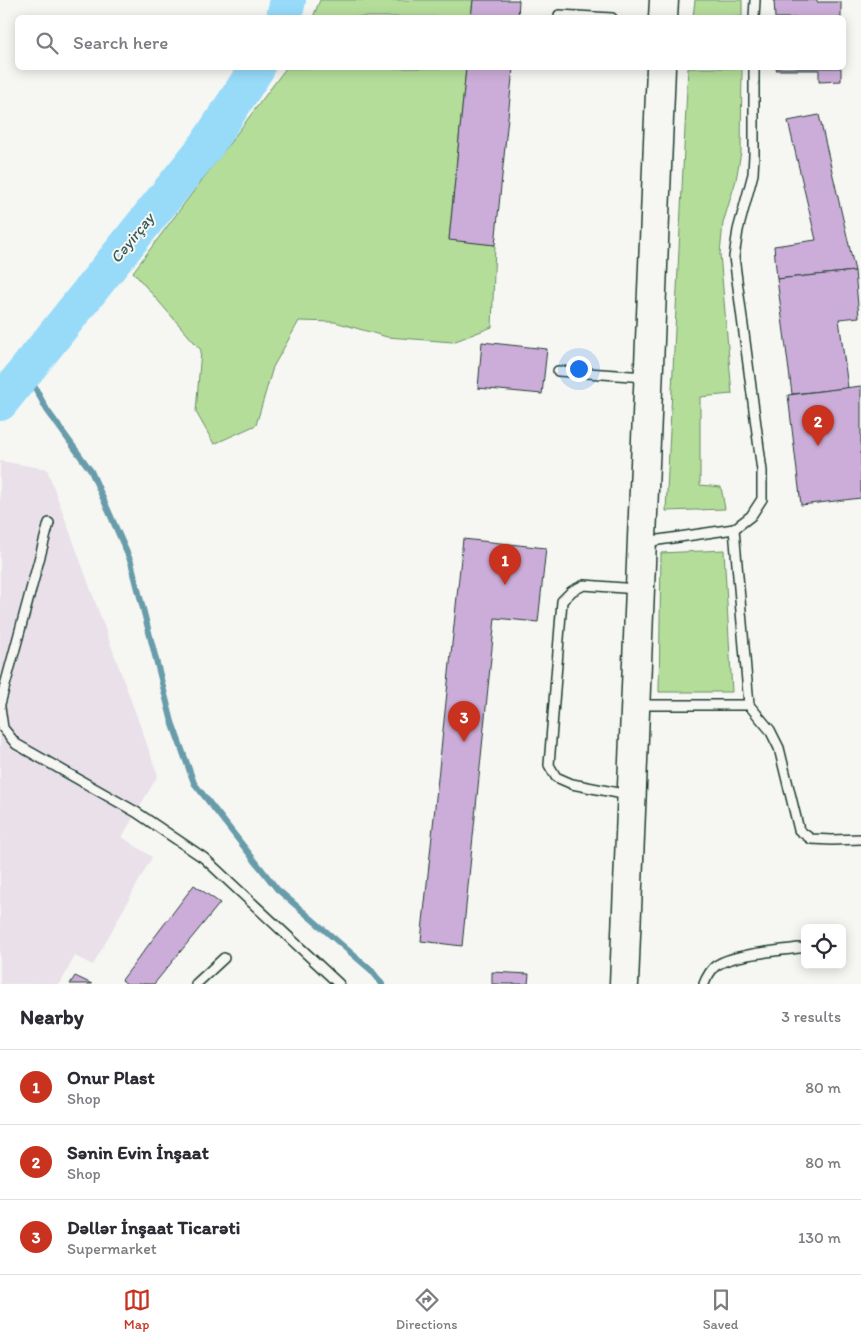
<!DOCTYPE html>
<html lang="en">
<head>
<meta charset="utf-8">
<style>
	:root { --surface:#fff; --page:#f7f7f7; --text:#2b2b33; --muted:#7c7c81; --line:#e1e1e2; --accent:#c8321e }
	body { margin:0; font-family:Itim,sans-serif; background:var(--page); color:var(--text) }
	.controls { position:absolute; right:15px; bottom:15px; display:grid; overflow:hidden; border-radius:8px; box-shadow:0 2px 12px #0003 }
	.controls button { width:45px; height:45px; display:grid; place-items:center; padding:0; border:0; border-bottom:1px solid var(--line); background:var(--surface); color:var(--text); font:25px sans-serif }
	.you { position:absolute; left:578px; top:368px; width:18px; height:18px; margin:-12px; border:4px solid #fff; border-radius:50%; background:#1a73e8; box-shadow:0 0 0 8px #1a73e833 }
	.badge { display:grid; place-items:center; width:32px; height:32px; border-radius:50%; background:var(--accent); color:#fff; font-size:16px; font-weight:700 }
	.pin { position:absolute; translate:-50% -41px; filter:drop-shadow(0 1px 2px #0008) }
	.pin::after { content:''; position:absolute; top:26px; width:18px; height:15px; background:inherit; clip-path:polygon(0 0,100% 0,50% 100%) }
	.list { margin:0; padding:0; list-style:none }
	h2 { display:flex; justify-content:space-between; align-items:center; height:65px; margin:0; padding:0 20px; font-size:21px }
	h2 small { font-size:16px; font-weight:400; color:var(--muted) }
	.list li { display:grid; grid-template-columns:32px 1fr auto; gap:15px; align-items:center; box-sizing:border-box; height:75px; padding:0 20px; border-top:1px solid var(--line) }
	.list b { display:block; font-size:19px; white-space:nowrap }
	.list p { margin:0; font-size:16px; white-space:nowrap; color:var(--muted) }
	.list em { font-size:16px; font-style:normal; color:var(--muted) }
	.icon { flex:none; width:28px; height:28px; fill:none; stroke:currentColor; stroke-width:2; stroke-linecap:round; stroke-linejoin:round }
	.map { position:relative; flex:none; width:861px; height:984px; overflow:hidden }
	.search { position:absolute; background:var(--surface); box-shadow:0 2px 12px #0003; left:15px; right:15px; top:15px; height:55px; display:flex; align-items:center; gap:12px; box-sizing:border-box; padding:0 18px; border-radius:8px; color:var(--muted); font-size:19px }
	.sheet { height:290px; background:var(--surface) }
	nav { display:flex; justify-content:space-around; align-items:center; box-sizing:border-box; height:70px; border-top:1px solid var(--line); background:var(--surface); font-size:14px; color:var(--muted) }
	nav a { display:grid; justify-items:center; gap:2px }
	nav .on { color:var(--accent) }
	.map>svg:first-child { display:block }
	.built { fill:#e9e0ea }
	.green { fill:#b4dd9a; stroke:#6a8d67 }
	.lines { fill:none; stroke-linecap:round; stroke-linejoin:round }
	.stream { stroke:#679caa; stroke-width:6 }
	.river { stroke:#97dbf9; stroke-width:36 }
	.building { fill:#ccadd9; stroke:#1f3d34 }
	.lane-casing { stroke:#1f3d34; stroke-width:12 }
	.primary-casing { stroke:#1f3d34; stroke-width:31 }
	.lane { stroke:#f6f6f2; stroke-width:9 }
	.primary { stroke:#f6f6f2; stroke-width:28 }
	.labels { text-anchor:middle; dominant-baseline:central; stroke-width:4; stroke-linejoin:round; paint-order:stroke }
	.water-label { font-size:16px; font-style:italic; fill:#375d5b; stroke:#f6f6f2 }
</style>
</head>
<body>
<div class="map">
<svg width="861" height="984" viewBox="0 0 861 984">
	<rect width="100%" height="100%" fill="#f6f6f2"/>
	<filter id="ink" filterUnits="userSpaceOnUse"><feTurbulence type="fractalNoise" baseFrequency=".02" numOctaves="2"/><feDisplacementMap in="SourceGraphic" scale="10" xChannelSelector="R" yChannelSelector="G"/><feConvolveMatrix kernelMatrix="1 2 1 2 8 2 1 2 1" color-interpolation-filters="sRGB"/></filter>
	<g filter="url(#ink)">
		<!-- built -->
		<path class="built" d="M0 461 47 469 158 775 122 837 152 857 93 965 75 956 60 984H0Z"/>
		<!-- green -->
		<g class="green">
			<path d="M320 0H473L471 17H313Z"/>
			<path d="M695 0H742V17H693Z"/>
			<path d="M286 68H466L449 239 495 245 492 327 453 342 387 337 335 322 299 321 273 367 256 425 214 444 196 412 201 350 133 272Z"/>
			<path d="M688 68H742L741 152 736 180 723 223 720 254 732 394 700 397V485L721 487 725 509 666 511Z"/>
			<path d="M724 550 732 692H659L661 553Z"/>
		</g>
		<g class="lines">
			<!-- stream -->
			<path class="stream" d="M26 371 47 410 91 471 131 562 172 722 194 783 277 889 372 971 382 984"/>
			<!-- river -->
			<g class="river">
				<path d="M284 18 288 0"/>
				<path d="M0 403 206 146 257 68"/>
			</g>
		</g>
		<!-- building -->
		<g class="building">
			<path d="M473 0H519L518 18H471Z"/>
			<path d="M774 0H817V2H841V18H775Z"/>
			<path d="M466 68H513L495 245 449 240Z"/>
			<path d="M776 68H841V81L819 82V70H776Z"/>
			<path d="M819 115 855 271 777 279 774 246 816 240 788 121Z"/>
			<path d="M855 271 859 317 839 319 848 388 792 394 777 279Z"/>
			<path d="M482 342 547 349 542 394 478 388Z"/>
			<path d="M861 386V498L801 505 788 395Z"/>
			<path d="M463 539 546 548 538 622 495 618 462 946 421 941Z"/>
			<path d="M194 885 220 903 154 984H127L122 980Z"/>
			<path d="M492 972 529 974 528 984H492Z"/>
			<path d="M75 976 92 984H70Z"/>
		</g>
		<g class="lines">
			<!-- lane casing -->
			<g class="lane-casing">
				<g id="lane">
					<path d="M559 15 612 18"/>
					<path d="M754 18 755 0"/>
					<path d="M558 371 646 377"/>
					<path d="M734 529 749 705 770 730 779 748 799 830 811 839 832 840 861 839"/>
					<path d="M645 542 734 529 751 516 762 499V471L734 257 738 230 753 174 754 154V68"/>
					<path d="M0 704 49 523"/>
					<path d="M638 705H749"/>
					<path d="M0 707 3 728 16 744 136 812 204 858 339 984"/>
					<path d="M628 795 572 784 556 777 549 765 562 601 572 591 584 585 637 589"/>
					<path d="M196 984 224 958"/>
					<path d="M704 984C706 978 712 968 717 965 734 954 778 951 799 948"/>
				</g>
			</g>
			<!-- primary casing -->
			<g class="primary-casing">
				<g id="primary">
					<path d="M663 18 664 0"/>
					<path d="M624 984 661 68"/>
				</g>
			</g>
			<!-- lane -->
			<use href="#lane" class="lane"/>
			<!-- primary -->
			<use href="#primary" class="primary"/>
		</g>
	</g>
	<g class="labels">
		<!-- water labels -->
		<g class="water-label">
			<text transform="translate(132 238) rotate(-51)">Cəyirçay</text>
		</g>
	</g>
</svg>
<div class="controls">
<button><svg class="icon" aria-label="locate" viewBox="0 0 24 24"><circle cx="12" cy="12" r="6"/><path d="M12 2v4M12 18v4M2 12h4M18 12h4"/></svg></button>
</div>
<div class="you"></div>
<div class="pin badge" style="left:505px;top:585px">1</div>
<div class="pin badge" style="left:818px;top:446px">2</div>
<div class="pin badge" style="left:464px;top:742px">3</div>
<div class="search"><svg class="icon" aria-label="search" viewBox="0 0 24 24"><circle cx="10" cy="10" r="6"/><path d="M15 15l6 6"/></svg>Search here</div>
</div>
<section class="sheet">
<h2>Nearby<small>3 results</small></h2>
<ul class="list">
<li><span class="badge">1</span><div><b>Onur Plast</b><p>Shop</p></div><em>80 m</em></li>
<li><span class="badge">2</span><div><b>Sənin Evin İnşaat</b><p>Shop</p></div><em>80 m</em></li>
<li><span class="badge">3</span><div><b>Dəllər İnşaat Ticarəti</b><p>Supermarket</p></div><em>130 m</em></li>
</ul>
</section>
<nav>
<a class="on"><svg class="icon" aria-label="map" viewBox="0 0 24 24"><path d="M3 6l6-2 6 2 6-2v14l-6 2-6-2-6 2zM9 4v14M15 6v14"/></svg>Map</a>
<a><svg class="icon" aria-label="directions" viewBox="0 0 24 24"><path d="M12 3l9 9-9 9-9-9zM9 14v-3h6M13 9l2 2-2 2"/></svg>Directions</a>
<a><svg class="icon" aria-label="saved" viewBox="0 0 24 24"><path d="M7 4h10v16l-5-4-5 4z"/></svg>Saved</a>
</nav>
</body>
</html>
